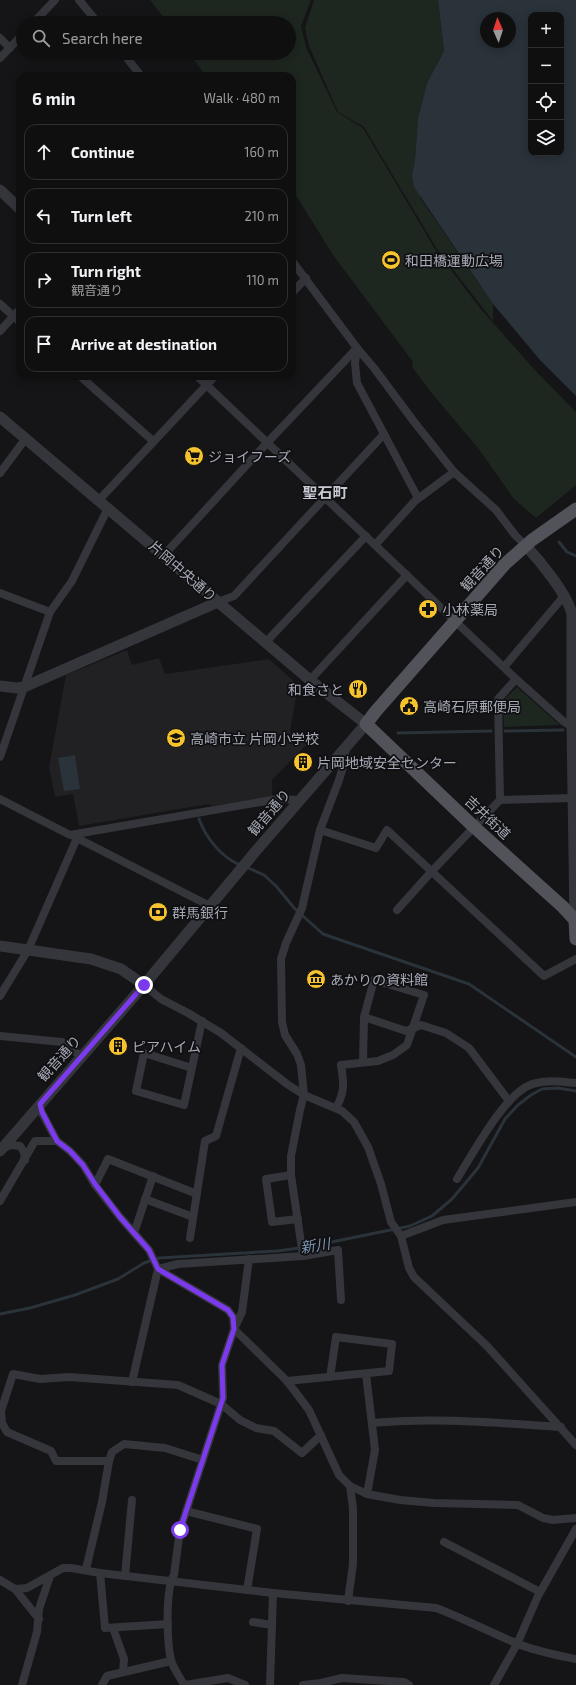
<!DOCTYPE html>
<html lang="en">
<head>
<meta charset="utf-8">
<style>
	:root { --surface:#100f10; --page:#191819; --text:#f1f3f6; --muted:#9c9c9f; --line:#302f30 }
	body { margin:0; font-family:"Exo 2","Noto Sans JP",sans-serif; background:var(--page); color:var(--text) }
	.controls { position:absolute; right:12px; top:12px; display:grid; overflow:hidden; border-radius:8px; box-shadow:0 2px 10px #0003 }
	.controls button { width:36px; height:36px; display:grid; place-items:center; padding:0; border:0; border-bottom:1px solid var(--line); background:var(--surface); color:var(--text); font:20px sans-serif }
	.compass { position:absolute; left:480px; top:12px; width:36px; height:36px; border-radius:50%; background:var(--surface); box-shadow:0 2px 10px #0003; rotate:357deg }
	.stop { position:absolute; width:12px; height:12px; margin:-9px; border:3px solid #7c3aed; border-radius:50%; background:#fff }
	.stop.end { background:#7c3aed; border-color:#fff; box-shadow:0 1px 4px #0008 }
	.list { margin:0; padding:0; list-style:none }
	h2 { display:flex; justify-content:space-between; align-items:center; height:52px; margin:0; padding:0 16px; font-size:17px }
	h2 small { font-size:13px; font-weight:400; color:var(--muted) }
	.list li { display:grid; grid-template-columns:26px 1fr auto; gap:12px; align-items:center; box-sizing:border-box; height:56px; margin:0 8px 8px; padding:0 8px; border:1px solid var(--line); border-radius:12px }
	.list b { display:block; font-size:15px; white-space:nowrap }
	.list p { margin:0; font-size:13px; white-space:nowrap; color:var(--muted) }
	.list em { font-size:13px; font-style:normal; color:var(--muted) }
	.icon { flex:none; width:22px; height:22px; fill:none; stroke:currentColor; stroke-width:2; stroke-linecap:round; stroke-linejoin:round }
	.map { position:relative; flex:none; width:576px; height:1685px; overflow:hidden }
	.search { position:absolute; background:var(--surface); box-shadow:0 2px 10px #0003; left:16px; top:16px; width:280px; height:44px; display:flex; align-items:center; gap:10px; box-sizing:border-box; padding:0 14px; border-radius:22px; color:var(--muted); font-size:15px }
	.panel { position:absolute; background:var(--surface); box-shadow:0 2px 10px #0003; left:16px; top:72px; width:280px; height:308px; border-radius:12px }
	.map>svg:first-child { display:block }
	.built { fill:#212023 }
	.green { fill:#1e2620 }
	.water { fill:#2a323a; fill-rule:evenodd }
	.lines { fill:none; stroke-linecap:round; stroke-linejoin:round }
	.stream { stroke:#2a323a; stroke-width:3 }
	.minor { stroke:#35363b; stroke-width:8 }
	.tertiary { stroke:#35363b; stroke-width:11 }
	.primary { stroke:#51525a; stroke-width:13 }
	.route { stroke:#7c3aed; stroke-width:5 }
	.labels { text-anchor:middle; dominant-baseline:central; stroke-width:3.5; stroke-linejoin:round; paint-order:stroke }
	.poi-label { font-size:14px; fill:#a6aab7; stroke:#100f11; text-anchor:start }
	.street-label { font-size:14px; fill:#a6aab7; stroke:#100f11 }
	.neighbourhood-label { font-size:15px; font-weight:bold; fill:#c7c9d3; stroke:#100f11 }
	.water-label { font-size:15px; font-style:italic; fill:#7c94b3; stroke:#100f11 }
</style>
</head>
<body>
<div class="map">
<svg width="576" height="1685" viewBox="0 0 576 1685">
	<rect width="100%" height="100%" fill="#151416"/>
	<!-- built -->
	<path class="built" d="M127 650 132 665 159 658 165 674 269 659 298 685 290 731 307 744 272 780V797L211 806 209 804 79 826 73 794 55 797 49 767 66 675Z"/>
	<!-- green -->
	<g class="green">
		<path d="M150 0H311L301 26 306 47 337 112 363 128 435 249 480 308 533 368 576 412V485L536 518 514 499 478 448 434 396 412 367 413 362 333 255 292 189V76H206L189 53H289V23H168Z"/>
		<path d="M314 0H438L444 51 427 83 418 118 415 160 412 174 421 199 493 304V321L437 249 364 127 338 112 309 46 305 28Z"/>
		<path d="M517 687 560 725 504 727 503 701Z"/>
	</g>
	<!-- water -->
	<g class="water">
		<path d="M438 0H576V396L540 360 493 304 414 187 412 174 415 160 418 118 427 83 444 51ZM531 15H561V153H531ZM486 18H510V42H486Z"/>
		<path d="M75 755 80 789 64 791 58 758Z"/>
	</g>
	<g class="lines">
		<!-- stream -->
		<g class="stream">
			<path d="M559 542 567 552 576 556"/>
			<path d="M505 731 563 730"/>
			<path d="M398 733 491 731"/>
			<path d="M199 819C206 838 221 857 240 865"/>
			<path d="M246 867 264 875 276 886 295 909 323 934 469 984 576 1057"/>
			<path d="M0 1314 30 1308 75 1295 118 1279 144 1263 159 1258 277 1251 307 1247 410 1226 432 1216 452 1199 478 1168 505 1119 518 1105 531 1095 542 1089 558 1088 576 1091"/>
		</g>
		<!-- minor -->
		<g class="minor">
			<path d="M79 0 98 23"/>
			<path d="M33 23 55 0"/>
			<path d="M0 38 10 48"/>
			<path d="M123 53 141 76"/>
			<path d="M0 58 23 34"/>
			<path d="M292 261 357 348 374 368 415 423 454 472 496 510 515 535 526 546"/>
			<path d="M292 293 306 278"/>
			<path d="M0 304 20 322"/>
			<path d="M0 331 20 309"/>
			<path d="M357 349 355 363 357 383 418 498"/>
			<path d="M80 376 153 441"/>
			<path d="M197 376 516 679 563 721 572 727"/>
			<path d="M0 473 26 438"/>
			<path d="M99 500 215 376"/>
			<path d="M375 545 415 501 454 472"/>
			<path d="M164 555 267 443 357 348"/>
			<path d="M0 593 50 612"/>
			<path d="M218 602 234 596 384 434"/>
			<path d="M266 642 366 536"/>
			<path d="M504 667 564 596"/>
			<path d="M310 680 407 575"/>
			<path d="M0 757 50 612 72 581 108 508"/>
			<path d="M0 799 70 835 278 799 300 800"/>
			<path d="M500 800 498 699 516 679"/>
			<path d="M320 830 376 848 387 830 544 976 576 959"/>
			<path d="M73 836 210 906"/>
			<path d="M397 910 432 871 500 800 573 798"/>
			<path d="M144 985 161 999 188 1013 221 1033 287 1084 304 1095 342 1111 354 1122 368 1147 381 1184 391 1222 401 1236 409 1268 414 1277 487 1346 576 1445"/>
			<path d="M0 996 28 950 77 838"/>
			<path d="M364 1017 406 1031 421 1025 446 1033 469 1048 509 1101"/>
			<path d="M0 1036 62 1042 82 1057"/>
			<path d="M192 1068 144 1053 136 1091 184 1105 202 1021"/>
			<path d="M39 1104 42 1113 57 1141 70 1151 83 1165 95 1185 120 1217 149 1250 158 1269 228 1310 233 1317 234 1329 287 1381 309 1410 339 1475 350 1486 367 1494 400 1500 434 1503 518 1505 543 1518 553 1520 576 1518"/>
			<path d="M336 1108C345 1092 344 1083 341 1065L378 1061 393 1055 407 1045 424 995 374 980 364 1017 363 1062"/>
			<path d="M3 1148 11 1145 20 1146 24 1152 25 1160"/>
			<path d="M291 1175 266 1179 272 1222 298 1219"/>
			<path d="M457 1179C472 1155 504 1095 530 1085 543 1079 562 1082 576 1083"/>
			<path d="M95 1185 108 1159 197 1194"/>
			<path d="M145 1199 193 1217"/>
			<path d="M0 1201 35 1141H57"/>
			<path d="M134 1233 153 1176"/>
			<path d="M401 1236 443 1220 576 1202"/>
			<path d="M190 1238 205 1141 216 1136 241 1048"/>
			<path d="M303 1256 291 1175V1156L300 1110 304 1095 301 1065 297 1054 285 1035 282 1022 281 959 286 943 302 908 320 830 339 780 343 767 346 748"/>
			<path d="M366 1374 375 1450 367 1494"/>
			<path d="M287 1381 389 1371 392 1344 336 1337 330 1377"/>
			<path d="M132 1382 158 1269 178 1264 303 1256 338 1250 341 1300"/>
			<path d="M372 1423C435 1417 498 1423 561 1427"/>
			<path d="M109 1461H56L51 1451 7 1432 2 1423 1 1411 13 1374 40 1379 69 1377 178 1385 221 1404 240 1420 256 1428 274 1431 302 1453 321 1435"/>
			<path d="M186 1511 257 1529 247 1590"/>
			<path d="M444 1542 540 1592"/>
			<path d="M86 1569 102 1502 109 1461 112 1452 124 1444 165 1448 203 1460"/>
			<path d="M100 1573 105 1628 168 1624"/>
			<path d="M125 1576 132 1500"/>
			<path d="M0 1580 15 1589 27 1588 63 1568H71L100 1573 273 1593 436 1608C463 1618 489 1632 516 1643 534 1651 556 1655 576 1659"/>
			<path d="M15 1589 39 1619"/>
			<path d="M348 1601 353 1564V1508L350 1486"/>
			<path d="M253 1622 272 1625"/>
			<path d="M113 1628 124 1659 123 1672"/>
			<path d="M22 1685 37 1632 39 1609 50 1576"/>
			<path d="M102 1685 107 1676 171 1661"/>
			<path d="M184 1685C180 1677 173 1668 171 1660 167 1643 165 1589 174 1575L180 1530 223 1398 222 1365 234 1329 242 1312 249 1259"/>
			<path d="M185 1685 228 1678 245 1685"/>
			<path d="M270 1685 273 1593"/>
			<path d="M303 1685 321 1683 342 1678 404 1682 409 1685"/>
			<path d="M494 1685 517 1644 538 1596 576 1529"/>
		</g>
		<!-- tertiary -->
		<g class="tertiary">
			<path d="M0 190 20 209"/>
			<path d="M0 417 310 680 366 724 255 852 144 985 0 1151"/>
			<path d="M526 546C541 562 567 594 572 614V727L575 920"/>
			<path d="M0 686 17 688 24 687 218 602"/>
			<path d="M0 946 91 959 121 969 144 985"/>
		</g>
		<!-- primary -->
		<path class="primary" d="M576 509 532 540 505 564 376 711 366 724 473 826 563 907 575 920 576 939"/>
	</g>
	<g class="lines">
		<!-- route -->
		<path class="route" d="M144 985 40 1104 42 1112 57 1141 70 1151 83 1165 95 1184 120 1217 149 1250 158 1269 228 1310 233 1317 234 1329 222 1365 223 1398 180 1530"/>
	</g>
	<!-- icons -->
	<defs>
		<g id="stadium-disc" transform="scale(1)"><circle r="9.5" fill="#f6c32d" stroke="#100f11"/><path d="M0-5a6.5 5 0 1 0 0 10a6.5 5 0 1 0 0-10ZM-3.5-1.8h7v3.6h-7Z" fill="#111"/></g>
		<g id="supermarket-disc" transform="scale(1)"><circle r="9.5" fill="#f6c32d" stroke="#100f11"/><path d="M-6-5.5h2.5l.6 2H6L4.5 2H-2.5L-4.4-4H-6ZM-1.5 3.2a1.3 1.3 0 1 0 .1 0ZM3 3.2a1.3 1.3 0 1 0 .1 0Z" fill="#111"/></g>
		<g id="pharmacy-disc" transform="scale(1)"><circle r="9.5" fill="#f6c32d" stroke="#100f11"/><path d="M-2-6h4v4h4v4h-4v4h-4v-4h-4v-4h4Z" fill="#111"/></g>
		<g id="restaurant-disc" transform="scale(1)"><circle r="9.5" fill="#f6c32d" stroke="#100f11"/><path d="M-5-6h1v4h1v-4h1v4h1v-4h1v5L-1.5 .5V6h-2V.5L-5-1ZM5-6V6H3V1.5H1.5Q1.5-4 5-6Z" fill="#111"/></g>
		<g id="civic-disc" transform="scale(1)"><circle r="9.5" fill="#f6c32d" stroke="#100f11"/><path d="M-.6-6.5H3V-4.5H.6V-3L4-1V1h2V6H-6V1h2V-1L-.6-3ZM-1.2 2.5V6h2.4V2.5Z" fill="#111"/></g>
		<g id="school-disc" transform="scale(1)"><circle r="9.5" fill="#f6c32d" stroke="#100f11"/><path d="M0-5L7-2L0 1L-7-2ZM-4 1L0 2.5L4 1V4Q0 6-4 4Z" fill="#111"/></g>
		<g id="building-disc" transform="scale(1)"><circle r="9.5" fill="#f6c32d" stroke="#100f11"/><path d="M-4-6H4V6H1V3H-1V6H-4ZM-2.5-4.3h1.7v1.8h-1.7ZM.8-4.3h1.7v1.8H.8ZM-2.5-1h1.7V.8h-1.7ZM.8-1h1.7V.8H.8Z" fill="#111"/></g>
		<g id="bank-disc" transform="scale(1)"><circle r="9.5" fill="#f6c32d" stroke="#100f11"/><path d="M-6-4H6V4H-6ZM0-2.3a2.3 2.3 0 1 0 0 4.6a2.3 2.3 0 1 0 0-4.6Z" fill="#111"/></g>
		<g id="museum-disc" transform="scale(1)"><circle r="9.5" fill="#f6c32d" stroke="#100f11"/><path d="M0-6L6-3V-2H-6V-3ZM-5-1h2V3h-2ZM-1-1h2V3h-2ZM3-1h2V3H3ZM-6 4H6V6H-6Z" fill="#111"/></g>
	</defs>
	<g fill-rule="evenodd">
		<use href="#stadium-disc" x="391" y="260"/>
		<use href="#supermarket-disc" x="194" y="456"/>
		<use href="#pharmacy-disc" x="428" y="609"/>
		<use href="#restaurant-disc" x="358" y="689"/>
		<use href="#civic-disc" x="409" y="706"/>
		<use href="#school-disc" x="176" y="738"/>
		<use href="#building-disc" x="303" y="762"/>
		<use href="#bank-disc" x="158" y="912"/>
		<use href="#museum-disc" x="316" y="979"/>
		<use href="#building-disc" x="118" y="1046"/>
	</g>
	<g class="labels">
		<!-- poi labels -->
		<g class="poi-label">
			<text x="405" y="260">和田橋運動広場</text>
			<text x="208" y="456">ジョイフーズ</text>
			<text x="442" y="609">小林薬局</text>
			<text x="344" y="689" text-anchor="end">和食さと</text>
			<text x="423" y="706">高崎石原郵便局</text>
			<text x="190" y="738">高崎市立 片岡小学校</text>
			<text x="317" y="762">片岡地域安全センター</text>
			<text x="172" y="912">群馬銀行</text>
			<text x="330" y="979">あかりの資料館</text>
			<text x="132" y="1046">ピアハイム</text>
		</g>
		<!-- street labels -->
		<g class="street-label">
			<text transform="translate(482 568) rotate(-47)">観音通り</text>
			<text transform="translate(183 571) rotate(41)">片岡中央通り</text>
			<text transform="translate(269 812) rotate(-49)">観音通り</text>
			<text transform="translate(488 817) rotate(43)">吉井街道</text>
			<text transform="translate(59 1058) rotate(-48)">観音通り</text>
		</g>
		<!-- neighbourhood labels -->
		<g class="neighbourhood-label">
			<text x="325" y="492">聖石町</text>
		</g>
		<!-- water labels -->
		<g class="water-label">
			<text transform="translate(315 1245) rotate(-9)">新川</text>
		</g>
	</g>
</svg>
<div class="controls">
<button>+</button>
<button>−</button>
<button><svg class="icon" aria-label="locate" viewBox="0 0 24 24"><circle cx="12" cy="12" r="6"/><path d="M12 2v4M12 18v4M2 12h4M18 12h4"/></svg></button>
<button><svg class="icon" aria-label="layers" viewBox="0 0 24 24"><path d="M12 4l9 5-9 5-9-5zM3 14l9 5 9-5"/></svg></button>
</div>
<svg class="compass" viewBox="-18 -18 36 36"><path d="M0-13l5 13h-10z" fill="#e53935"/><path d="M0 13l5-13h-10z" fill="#9c9c9f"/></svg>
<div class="stop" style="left:180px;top:1530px"></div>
<div class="stop end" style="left:144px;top:985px"></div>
<div class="search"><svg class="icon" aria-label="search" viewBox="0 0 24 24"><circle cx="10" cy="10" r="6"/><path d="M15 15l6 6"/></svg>Search here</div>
<section class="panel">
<h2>6 min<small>Walk · 480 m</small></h2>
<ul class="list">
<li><svg class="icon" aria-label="ahead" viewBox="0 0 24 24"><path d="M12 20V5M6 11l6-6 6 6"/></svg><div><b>Continue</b></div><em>160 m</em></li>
<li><svg class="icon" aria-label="left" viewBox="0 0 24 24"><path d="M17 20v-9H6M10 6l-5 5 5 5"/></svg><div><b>Turn left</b></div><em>210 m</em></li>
<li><svg class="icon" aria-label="right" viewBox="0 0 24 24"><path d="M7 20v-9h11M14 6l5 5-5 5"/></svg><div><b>Turn right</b><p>観音通り</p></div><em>110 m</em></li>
<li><svg class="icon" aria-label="arrive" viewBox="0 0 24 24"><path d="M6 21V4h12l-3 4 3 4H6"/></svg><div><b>Arrive at destination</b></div></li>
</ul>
</section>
</div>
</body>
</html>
